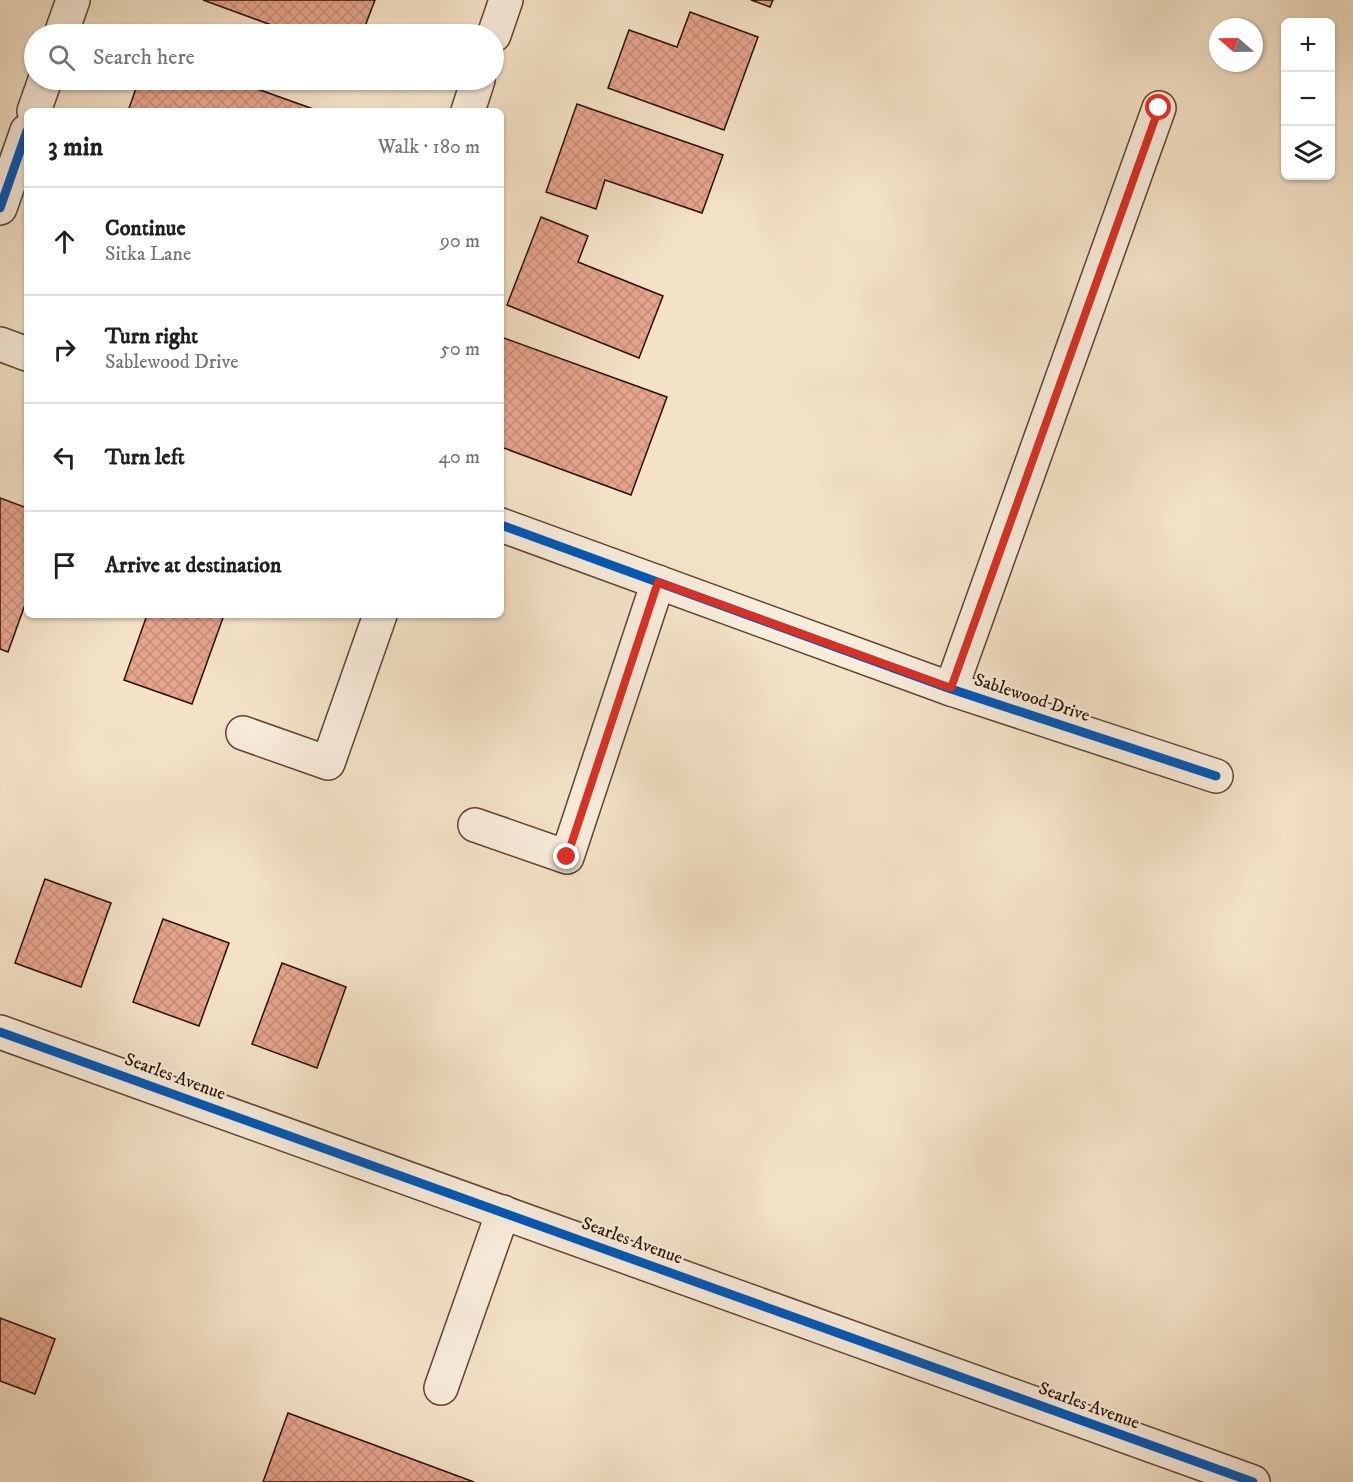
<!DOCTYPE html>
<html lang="en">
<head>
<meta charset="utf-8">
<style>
	:root { --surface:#fff; --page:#f2f2f2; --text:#202124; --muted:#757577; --line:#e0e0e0 }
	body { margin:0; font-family:"IM FELL DW Pica",serif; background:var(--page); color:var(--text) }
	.controls { position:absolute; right:18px; top:18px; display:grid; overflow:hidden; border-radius:9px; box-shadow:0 2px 4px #0004 }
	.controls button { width:54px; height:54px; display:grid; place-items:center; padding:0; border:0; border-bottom:2px solid var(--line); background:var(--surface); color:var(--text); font:30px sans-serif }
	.compass { position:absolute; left:1209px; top:18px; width:54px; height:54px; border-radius:50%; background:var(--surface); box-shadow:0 2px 4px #0004; rotate:290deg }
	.stop { position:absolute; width:18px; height:18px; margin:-14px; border:4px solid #d93025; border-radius:50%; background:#fff }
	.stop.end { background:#d93025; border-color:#fff; box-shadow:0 2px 6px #0008 }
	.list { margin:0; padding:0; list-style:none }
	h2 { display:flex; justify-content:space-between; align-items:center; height:78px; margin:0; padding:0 24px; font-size:26px }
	h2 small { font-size:20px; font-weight:400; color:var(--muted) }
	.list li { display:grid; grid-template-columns:39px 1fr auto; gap:18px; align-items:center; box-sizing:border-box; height:108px; padding:0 24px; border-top:2px solid var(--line) }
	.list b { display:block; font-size:22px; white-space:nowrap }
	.list p { margin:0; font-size:20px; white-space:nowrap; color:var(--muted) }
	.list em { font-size:20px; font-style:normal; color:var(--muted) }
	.icon { flex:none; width:33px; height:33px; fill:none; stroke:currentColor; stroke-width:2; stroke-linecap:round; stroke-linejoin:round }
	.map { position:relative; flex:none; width:1353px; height:1482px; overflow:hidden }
	.search { position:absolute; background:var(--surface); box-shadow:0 2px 4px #0004; left:24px; top:24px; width:480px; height:66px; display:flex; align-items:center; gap:15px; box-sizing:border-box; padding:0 21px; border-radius:33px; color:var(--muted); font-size:22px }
	.panel { position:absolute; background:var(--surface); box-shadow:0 2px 4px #0004; left:24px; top:108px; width:480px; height:510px; border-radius:9px }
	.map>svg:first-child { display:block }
	.building { fill:url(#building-cross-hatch); stroke:#291000; stroke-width:1.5 }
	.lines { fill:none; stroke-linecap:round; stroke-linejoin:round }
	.minor-casing { stroke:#5c4432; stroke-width:36 }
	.minor { stroke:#f8ecdb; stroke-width:33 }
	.cycleway-casing { stroke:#f8ecdb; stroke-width:13 }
	.cycleway { stroke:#0057b8; stroke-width:9 }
	.route { stroke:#d93025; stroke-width:8 }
	.labels { text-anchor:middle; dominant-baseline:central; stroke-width:4.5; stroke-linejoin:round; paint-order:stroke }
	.street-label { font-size:18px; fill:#291000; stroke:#f8ecdb }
</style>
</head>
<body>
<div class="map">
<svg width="1353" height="1482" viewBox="0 0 1353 1482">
	<defs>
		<pattern id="building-cross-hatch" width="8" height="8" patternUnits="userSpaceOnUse" patternTransform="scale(1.5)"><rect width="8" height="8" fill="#e6a48d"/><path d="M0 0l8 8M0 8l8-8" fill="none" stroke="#c58c78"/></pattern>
	</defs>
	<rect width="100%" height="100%" fill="#f4e2c7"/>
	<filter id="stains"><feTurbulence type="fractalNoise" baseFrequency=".00333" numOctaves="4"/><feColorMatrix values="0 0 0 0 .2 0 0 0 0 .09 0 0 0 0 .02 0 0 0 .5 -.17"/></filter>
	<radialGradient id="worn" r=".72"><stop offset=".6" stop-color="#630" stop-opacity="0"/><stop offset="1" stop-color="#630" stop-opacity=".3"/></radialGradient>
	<!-- building -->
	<g class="building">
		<path d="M203 0H375L362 34H296Z"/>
		<path d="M751 0H773L770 7Z"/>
		<path d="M690 12 758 37 724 130 608 88 629 30 677 47Z"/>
		<path d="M139 80H232L319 111H128Z"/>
		<path d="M577 104 723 155 702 213 605 180 596 209 546 192Z"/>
		<path d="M541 217 588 236 578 262 663 296 639 358 507 305Z"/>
		<path d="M501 337 667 397 631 495 501 447Z"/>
		<path d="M0 498 27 508V599L8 652 0 649Z"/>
		<path d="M147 615H224L192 704 124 680Z"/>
		<path d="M45 879 111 903 81 987 15 963Z"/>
		<path d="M163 919 229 943 199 1026 133 1002Z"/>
		<path d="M282 963 346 987 317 1068 252 1044Z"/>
		<path d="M0 1318 55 1339 35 1394 0 1381Z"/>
		<path d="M288 1413 474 1482H263Z"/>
	</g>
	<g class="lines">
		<!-- minor casing -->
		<g class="minor-casing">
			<g id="minor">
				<path d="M61 34 73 0"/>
				<path d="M494 35 506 0"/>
				<path d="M34 111 45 80"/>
				<path d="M468 111 478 80"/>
				<path d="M0 208 27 131"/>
				<path d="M0 344 27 354"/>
				<path d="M501 525 951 689 1216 776"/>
				<path d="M951 689 1159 108"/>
				<path d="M243 733 328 763 380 615"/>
				<path d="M475 825 567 857 658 582"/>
				<path d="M0 1032 1253 1482"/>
				<path d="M441 1388 503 1212"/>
			</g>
		</g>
		<!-- minor -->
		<use href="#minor" class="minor"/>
		<!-- cycleway casing -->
		<g class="cycleway-casing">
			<g id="cycleway">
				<path d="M0 208 27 131"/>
				<path d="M501 525 951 689 1216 776"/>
				<path d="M0 1032 1253 1482"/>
			</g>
		</g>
		<!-- cycleway -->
		<use href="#cycleway" class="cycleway"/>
	</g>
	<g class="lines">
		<!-- route -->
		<path class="route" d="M567 857 658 582 951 688 1159 108"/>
	</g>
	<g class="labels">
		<!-- street labels -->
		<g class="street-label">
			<text transform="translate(1032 698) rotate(18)">Sablewood Drive</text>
			<text transform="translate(175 1077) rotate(20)">Searles Avenue</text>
			<text transform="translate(632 1241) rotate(20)">Searles Avenue</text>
			<text transform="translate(1089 1406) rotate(20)">Searles Avenue</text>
		</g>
	</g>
	<rect width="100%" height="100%" filter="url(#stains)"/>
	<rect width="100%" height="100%" fill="url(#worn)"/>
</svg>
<div class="controls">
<button>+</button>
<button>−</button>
<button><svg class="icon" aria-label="layers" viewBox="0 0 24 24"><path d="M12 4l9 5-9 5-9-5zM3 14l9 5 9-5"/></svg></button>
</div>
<svg class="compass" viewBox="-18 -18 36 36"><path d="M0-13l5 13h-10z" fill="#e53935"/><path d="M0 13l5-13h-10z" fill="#757577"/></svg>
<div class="stop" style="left:1159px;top:108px"></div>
<div class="stop end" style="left:567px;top:857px"></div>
<div class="search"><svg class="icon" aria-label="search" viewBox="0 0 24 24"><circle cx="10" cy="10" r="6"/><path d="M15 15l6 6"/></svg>Search here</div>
<section class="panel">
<h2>3 min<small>Walk · 180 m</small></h2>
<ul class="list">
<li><svg class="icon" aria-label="ahead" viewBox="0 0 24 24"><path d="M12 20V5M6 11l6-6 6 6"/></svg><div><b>Continue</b><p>Sitka Lane</p></div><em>90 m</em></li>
<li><svg class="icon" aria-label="right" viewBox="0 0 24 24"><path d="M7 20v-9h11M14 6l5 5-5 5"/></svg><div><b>Turn right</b><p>Sablewood Drive</p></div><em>50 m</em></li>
<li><svg class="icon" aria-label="left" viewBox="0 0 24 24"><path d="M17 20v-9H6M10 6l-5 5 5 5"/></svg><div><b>Turn left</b></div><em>40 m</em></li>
<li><svg class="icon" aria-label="arrive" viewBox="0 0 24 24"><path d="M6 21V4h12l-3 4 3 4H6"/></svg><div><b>Arrive at destination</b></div></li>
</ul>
</section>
</div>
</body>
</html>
